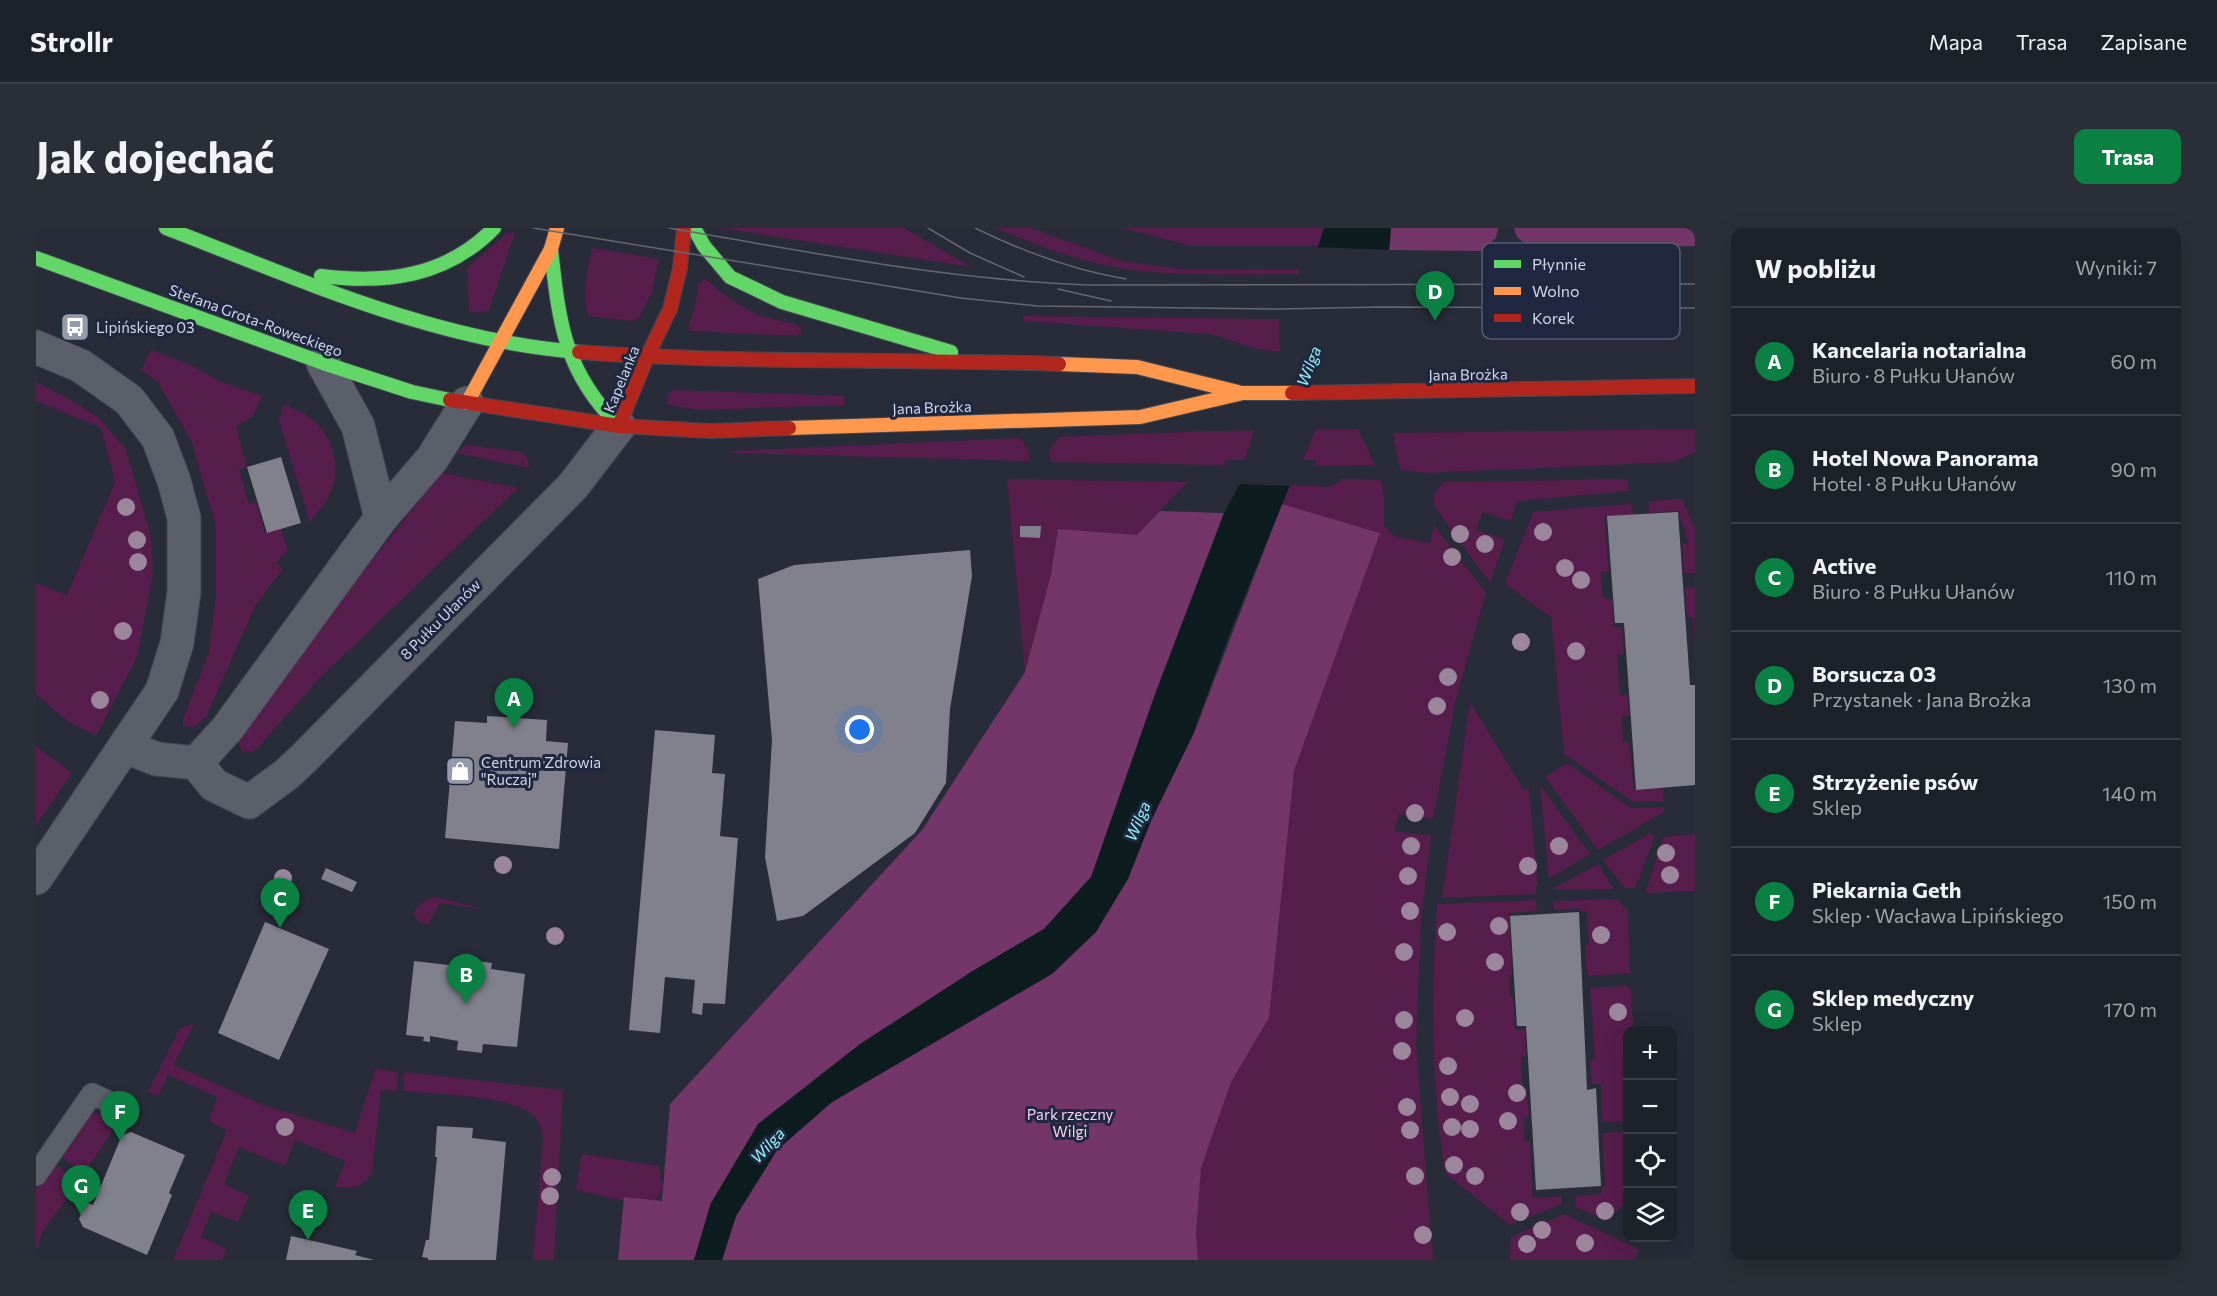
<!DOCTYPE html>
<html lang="pl">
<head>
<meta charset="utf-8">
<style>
	:root { --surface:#1d212a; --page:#2a2e36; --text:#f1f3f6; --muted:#a0a3a8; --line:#3b3e47; --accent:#0b8043 }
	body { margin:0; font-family:Commissioner,sans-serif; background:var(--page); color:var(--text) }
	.controls { position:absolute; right:18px; bottom:18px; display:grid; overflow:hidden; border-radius:12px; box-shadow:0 6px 24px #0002 }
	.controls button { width:54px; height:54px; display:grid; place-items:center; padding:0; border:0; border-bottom:2px solid var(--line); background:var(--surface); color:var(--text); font:30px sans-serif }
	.you { position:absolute; left:824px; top:502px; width:21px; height:21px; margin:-15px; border:4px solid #fff; border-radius:50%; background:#1a73e8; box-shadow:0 0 0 9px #1a73e833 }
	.badge { display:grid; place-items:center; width:39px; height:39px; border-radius:50%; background:var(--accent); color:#fff; font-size:20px; font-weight:700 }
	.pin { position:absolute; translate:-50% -50px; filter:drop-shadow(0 2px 3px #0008) }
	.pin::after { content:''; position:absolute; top:32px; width:21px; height:18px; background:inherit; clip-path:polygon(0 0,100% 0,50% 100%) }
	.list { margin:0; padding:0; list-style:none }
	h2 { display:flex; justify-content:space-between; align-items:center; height:78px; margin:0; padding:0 24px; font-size:26px }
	h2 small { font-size:20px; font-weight:400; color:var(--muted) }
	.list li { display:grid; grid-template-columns:39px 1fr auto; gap:18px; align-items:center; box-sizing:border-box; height:108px; padding:0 24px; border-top:2px solid var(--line) }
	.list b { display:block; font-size:22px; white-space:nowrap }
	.list p { margin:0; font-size:20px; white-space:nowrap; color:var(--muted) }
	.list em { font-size:20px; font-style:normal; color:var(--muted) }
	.icon { flex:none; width:33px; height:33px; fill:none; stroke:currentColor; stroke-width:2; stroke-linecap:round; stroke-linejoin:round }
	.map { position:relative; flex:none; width:1659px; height:1032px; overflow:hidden; border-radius:12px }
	header { display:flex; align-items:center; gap:36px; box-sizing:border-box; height:84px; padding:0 30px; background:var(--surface); border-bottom:2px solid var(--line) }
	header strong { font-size:28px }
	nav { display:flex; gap:33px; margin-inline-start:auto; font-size:21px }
	.intro { display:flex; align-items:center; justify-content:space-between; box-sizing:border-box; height:144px; padding:0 36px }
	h1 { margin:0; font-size:42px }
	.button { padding:15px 27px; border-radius:12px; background:var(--accent); color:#fff; font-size:21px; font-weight:700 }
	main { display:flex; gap:36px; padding:0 36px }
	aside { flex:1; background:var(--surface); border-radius:12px; box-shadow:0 6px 24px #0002 }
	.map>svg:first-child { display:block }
	.green { fill:#571d4d }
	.forest { fill:#743668 }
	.water { fill:#0d1d1f }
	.pier { fill:#272c38 }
	.building { fill:#81818d }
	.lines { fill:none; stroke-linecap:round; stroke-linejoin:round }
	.lane-casing { stroke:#434753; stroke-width:23 }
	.street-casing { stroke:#434753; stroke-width:35 }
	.fast-casing { stroke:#434753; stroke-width:16 }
	.slow-casing { stroke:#434753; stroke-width:16 }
	.jam-casing { stroke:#434753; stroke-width:16 }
	.lane { stroke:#5b5f69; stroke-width:21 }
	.street { stroke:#5b5f69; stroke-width:33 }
	.fast { stroke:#63d668; stroke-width:14 }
	.slow { stroke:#ff974d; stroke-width:14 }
	.jam { stroke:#b3261e; stroke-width:14 }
	.tram { stroke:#656871; stroke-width:1.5 }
	.tree { fill:#9b869c }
	.labels { text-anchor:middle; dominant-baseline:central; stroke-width:6; stroke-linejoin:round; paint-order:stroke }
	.street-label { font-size:15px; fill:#d1d7e7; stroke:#1f2840 }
	.poi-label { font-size:15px; fill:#d1d7e7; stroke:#1f2840; text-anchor:start }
	.park-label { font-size:15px; fill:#fad0ed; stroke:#1f2840 }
	.water-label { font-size:16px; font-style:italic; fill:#93f4f8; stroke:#1f2840 }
	.key { fill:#1f2840; stroke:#545d72; stroke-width:1.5 }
	.key-label { font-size:16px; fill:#d1d7e7 }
</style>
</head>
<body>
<header>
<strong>Strollr</strong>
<nav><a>Mapa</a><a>Trasa</a><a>Zapisane</a></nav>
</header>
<div class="intro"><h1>Jak dojechać</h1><a class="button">Trasa</a></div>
<main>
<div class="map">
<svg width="1659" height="1032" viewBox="0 0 1659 1032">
	<rect width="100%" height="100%" fill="#272c38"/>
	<!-- green -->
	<g class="green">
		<path d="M685 0H868L935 39Z"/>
		<path d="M960 0H995L1085 33 1143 41 1263 42V46C1211 46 1158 48 1106 43 1055 38 1006 20 960 0Z"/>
		<path d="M1086 0H1288L1282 18H1155Z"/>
		<path d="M479 4 453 82 446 85 433 83 431 40 471 5Z"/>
		<path d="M556 20 623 31 616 64 603 90 597 93 552 88C546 66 551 42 556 20Z"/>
		<path d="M669 51 694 71 722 87 761 97 766 101 765 105 760 108 655 103 652 99 660 74 662 56Z"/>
		<path d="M987 88 1243 91 1244 124 1221 121 1174 106 987 93Z"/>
		<path d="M115 122 153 136 183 153 226 168 217 188 200 198 211 238 203 241 213 276 220 274 229 305 245 300 252 323 240 335 247 341 220 377 170 489 158 499 147 498V491L173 424 180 365V299L155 212 121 153 105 142Z"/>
		<path d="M0 154 31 170 62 189 90 221 115 309 117 346 101 429 60 508 30 492 0 466V355L31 367 79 254 65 200 0 173Z"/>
		<path d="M637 162 808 168 809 177 661 182 630 176 633 166Z"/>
		<path d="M248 176C257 181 269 185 277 192 296 207 304 235 297 259 293 272 283 283 274 294L243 193Z"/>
		<path d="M1322 201 1339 237 1278 238 1280 232H1189V237L1014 234 1013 223 1023 209 1174 203Z"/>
		<path d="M1659 201V224L1638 234 1390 245 1364 242 1357 205Z"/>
		<path d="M984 210 993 223V233L697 225V223Z"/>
		<path d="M431 217 485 224 491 229 494 240 420 225Z"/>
		<path d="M405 245 482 260 282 452 220 522 216 524 206 523 202 514 203 510 253 438Z"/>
		<path d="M971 251 1152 254 1101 307 1022 301 1015 346 989 444Z"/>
		<path d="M1303 251 1345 252 1348 267V297L1359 309 1394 315 1398 297 1450 365 1420 471 1397 591 1363 586 1359 603 1395 608 1385 692 1380 817 1397 1032H1162L1160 1005 1165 940 1195 854 1233 790 1258 543 1344 305 1246 276 1254 257 1293 259 1303 254Z"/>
		<path d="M1591 251 1593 263 1481 273 1475 293 1446 284 1440 302 1469 312 1454 355 1398 278V266L1408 254Z"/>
		<path d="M1646 271 1659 300V345H1648L1646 316H1652V313L1642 283 1612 285 1613 273Z"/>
		<path d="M1595 276 1598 287 1568 289 1573 343 1565 344 1567 370 1576 371 1578 399H1586L1588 426 1581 427 1584 467 1592 466 1593 488 1586 489 1587 514 1593 513 1598 562 1627 560 1628 573 1597 574 1528 526 1515 389 1469 356 1497 284Z"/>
		<path d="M1649 360H1659V415L1657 389 1651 390Z"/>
		<path d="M1434 474 1488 562 1493 560 1502 658H1500V666L1406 670Z"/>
		<path d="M0 518 36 545 0 598Z"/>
		<path d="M1531 535 1595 580 1628 579V584L1562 622 1509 549Z"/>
		<path d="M1504 557 1554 626 1513 651Z"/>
		<path d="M1615 605 1619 608 1599 660H1589L1567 632Z"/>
		<path d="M1659 606V663L1609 665 1627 609Z"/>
		<path d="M1562 636 1578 661 1515 662Z"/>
		<path d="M400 669 451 682 404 675 392 697 383 694 377 686C383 675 388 672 400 669Z"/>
		<path d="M1581 671 1592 683 1594 745 1552 748V742H1550L1549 717 1553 716 1551 683H1544L1543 680 1518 682 1517 673Z"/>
		<path d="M1500 672 1501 683 1473 685 1476 747H1473L1474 769H1477L1479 802 1489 801 1490 828 1485 829 1487 867H1491L1493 890H1488L1489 914H1494L1497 970 1526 968V976L1474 997 1411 947 1409 943C1395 856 1395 765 1401 676Z"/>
		<path d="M1590 758 1595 761 1597 802H1592L1591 893 1566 894 1565 856H1556L1554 832 1559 831 1554 760Z"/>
		<path d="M158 796 138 837 227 877 319 905 339 841 362 844 361 863 345 862 336 944C328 959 315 962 299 959L309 933 259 912 249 938 203 919 188 956 213 968 202 994 175 984 165 1009 191 1021 186 1032H137L191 902 176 895 173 891 181 869 132 847 122 868 112 864 144 800Z"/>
		<path d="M368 844 527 862 518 1032H497L507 910C506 900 503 893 495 886 472 867 398 866 367 863Z"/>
		<path d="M72 882 87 887 48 946 23 927C38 906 44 886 72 882Z"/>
		<path d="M1591 904V974L1570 992 1540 979 1539 968 1565 966 1566 958H1569L1566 905Z"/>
		<path d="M546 926 623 938 627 960 615 979 540 962Z"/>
		<path d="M18 935 43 954 7 1003 0 1022V962Z"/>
		<path d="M1528 986 1604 1022 1597 1032H1474L1475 1009Z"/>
	</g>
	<!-- forest -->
	<g class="forest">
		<path d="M1355 0H1462L1460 10 1445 23 1353 22Z"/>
		<path d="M1478 0H1659V18L1496 21 1481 9Z"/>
		<path d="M1246 276 1344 305 1258 543 1233 790 1195 854 1165 940 1160 1005 1162 1032H686L700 988 741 922 796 874 962 777 1060 704 1158 505Z"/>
		<path d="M1124 283 1188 285 1055 649 1008 701 935 744 675 975 658 1032H582L588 969 626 973 634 876 886 602 989 444 1015 346 1022 301 1101 307Z"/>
	</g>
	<!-- water -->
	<path class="water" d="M1288 0H1355L1353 23 1254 257 1196 399 1157 506 1115 593 1092 651 1060 704 1016 746 796 874 741 922 700 988 686 1032H658L675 975 722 896 824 816 935 744 1008 701 1055 649 1119 466 1188 285 1205 254Z"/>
	<!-- pier -->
	<path class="pier" d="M1278 19 1356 22 1256 258 1201 256Z"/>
	<!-- building -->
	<g class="building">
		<path d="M245 229 265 295 231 305 211 239Z"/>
		<path d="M1642 284 1654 457H1659V557L1600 562 1588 395H1579L1571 288Z"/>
		<path d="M984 298H1005L1004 310 984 309Z"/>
		<path d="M934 322 936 348 914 481 910 555 879 605 767 688 741 693 729 629 736 512 722 351 758 337Z"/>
		<path d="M451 488 511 492 510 513 532 515 523 621 409 610 419 493 451 495Z"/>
		<path d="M619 502 679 507 676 545 689 546 684 608 702 610 689 776 667 775 666 787 656 785 659 752 629 749 624 805 593 802Z"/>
		<path d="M290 640 321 654 316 664 285 651Z"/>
		<path d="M1543 684 1551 862 1560 860 1565 958 1500 962 1490 798H1481L1474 688Z"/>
		<path d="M229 694 293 721 243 832 182 805Z"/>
		<path d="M431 732 456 735 455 741 489 746 481 819 447 816 446 825 421 822 422 813 394 808V814L387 813 388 809 370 807 378 733 430 739Z"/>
		<path d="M401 898 437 900 436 910 470 914 460 1032H392V1030L386 1029 390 1012H393L401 929H399Z"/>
		<path d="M95 904 149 927 133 965 136 967 111 1027 47 999 43 991 50 974 57 977 86 907Z"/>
		<path d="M255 1008 321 1023 319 1027 338 1032H250Z"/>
	</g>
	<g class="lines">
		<!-- lane casing -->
		<g class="lane-casing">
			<path id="lane" d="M0 947 56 866 91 882"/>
		</g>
		<!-- street casing -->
		<g class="street-casing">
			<g id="street">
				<path d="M0 119 45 138 93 172 122 210 138 253 148 290V364L141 415 126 463 0 650"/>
				<path d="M287 135 322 198 345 290"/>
				<path d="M89 519 121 531 160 535 178 557 213 574 251 546 268 530 537 258 583 198"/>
				<path d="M160 535 191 501 345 290 396 231 431 175"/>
			</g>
		</g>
		<!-- fast casing -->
		<g class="fast-casing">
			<g id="fast">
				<path d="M130 0C263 51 398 113 543 124"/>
				<path d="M658 0 668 18 694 49 746 74 915 124"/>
				<path d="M515 21C523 94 528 144 583 198"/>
				<path d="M0 30 287 135 376 164 414 172"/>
				<path d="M285 48C350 56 410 49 458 0"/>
			</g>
		</g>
		<!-- slow casing -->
		<g class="slow-casing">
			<g id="slow">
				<path d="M1023 136 1101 139 1202 164"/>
				<path d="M431 175 515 21 521 0"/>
				<path d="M753 200 1104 189 1207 165H1256"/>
			</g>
		</g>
		<!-- jam casing -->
		<g class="jam-casing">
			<g id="jam">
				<path d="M543 124C703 136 863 130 1023 136"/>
				<path d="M1256 165 1659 158"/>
				<path d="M414 172 583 198 675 203 753 200"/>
				<path d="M583 198 611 129 634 81 644 40 648 0"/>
			</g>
		</g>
		<!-- lane -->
		<use href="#lane" class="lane"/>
		<!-- street -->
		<use href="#street" class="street"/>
		<!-- fast -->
		<use href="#fast" class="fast"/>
		<!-- slow -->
		<use href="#slow" class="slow"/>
		<!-- jam -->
		<use href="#jam" class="jam"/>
		<!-- tram -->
		<g class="tram">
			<path d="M497 0 925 70 1002 78 1242 81 1345 79 1659 80"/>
			<path d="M633 0C772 24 912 52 1053 57L1659 56"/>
			<path d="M892 0 934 25 988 49"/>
			<path d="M939 0C988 24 1036 42 1090 51"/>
			<path d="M1022 61 1075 73"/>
		</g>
	</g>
	<!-- trees -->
	<g class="tree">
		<circle cx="90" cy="279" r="9"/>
		<circle cx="1507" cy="304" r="9"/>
		<circle cx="1424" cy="306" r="9"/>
		<circle cx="101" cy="312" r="9"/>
		<circle cx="1449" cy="316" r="9"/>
		<circle cx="1416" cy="329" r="9"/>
		<circle cx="102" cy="334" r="9"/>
		<circle cx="1529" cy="340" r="9"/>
		<circle cx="1545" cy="352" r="9"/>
		<circle cx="87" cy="403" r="9"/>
		<circle cx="1485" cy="414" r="9"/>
		<circle cx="1540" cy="423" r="9"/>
		<circle cx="1412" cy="449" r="9"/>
		<circle cx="64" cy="472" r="9"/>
		<circle cx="1401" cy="478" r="9"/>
		<circle cx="1379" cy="585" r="9"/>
		<circle cx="1375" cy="618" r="9"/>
		<circle cx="1523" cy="618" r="9"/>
		<circle cx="1630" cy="625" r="9"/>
		<circle cx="467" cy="637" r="9"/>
		<circle cx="1492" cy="638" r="9"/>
		<circle cx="1634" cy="647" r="9"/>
		<circle cx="1372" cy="648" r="9"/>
		<circle cx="247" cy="650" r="9"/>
		<circle cx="1374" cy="683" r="9"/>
		<circle cx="1463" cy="698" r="9"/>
		<circle cx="1411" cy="704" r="9"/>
		<circle cx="1565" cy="707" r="9"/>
		<circle cx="519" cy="708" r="9"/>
		<circle cx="1368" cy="724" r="9"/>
		<circle cx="1459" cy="734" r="9"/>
		<circle cx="1582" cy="784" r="9"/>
		<circle cx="1429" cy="790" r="9"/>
		<circle cx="1368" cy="792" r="9"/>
		<circle cx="1366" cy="823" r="9"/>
		<circle cx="1412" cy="838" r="9"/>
		<circle cx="1481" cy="865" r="9"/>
		<circle cx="1414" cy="869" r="9"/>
		<circle cx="1434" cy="876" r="9"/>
		<circle cx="1371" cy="879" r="9"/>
		<circle cx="1472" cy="893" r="9"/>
		<circle cx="249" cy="899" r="9"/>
		<circle cx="1416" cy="899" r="9"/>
		<circle cx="1434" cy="901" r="9"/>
		<circle cx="1374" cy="902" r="9"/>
		<circle cx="1418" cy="937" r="9"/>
		<circle cx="1379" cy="948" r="9"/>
		<circle cx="1439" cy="948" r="9"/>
		<circle cx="516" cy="949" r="9"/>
		<circle cx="514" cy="968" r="9"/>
		<circle cx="1569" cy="983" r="9"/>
		<circle cx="1484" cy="984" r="9"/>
		<circle cx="1506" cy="1002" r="9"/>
		<circle cx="1387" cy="1007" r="9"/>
		<circle cx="1549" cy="1015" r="9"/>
		<circle cx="1491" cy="1016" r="9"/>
	</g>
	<!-- icons -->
	<defs>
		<g id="bus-square" transform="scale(1.5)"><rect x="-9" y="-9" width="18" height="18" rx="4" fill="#969baa" stroke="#1f2840"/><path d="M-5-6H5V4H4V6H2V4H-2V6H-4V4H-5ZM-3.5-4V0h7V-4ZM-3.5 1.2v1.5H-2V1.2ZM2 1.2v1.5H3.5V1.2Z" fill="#fff"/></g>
		<g id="shop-square" transform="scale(1.5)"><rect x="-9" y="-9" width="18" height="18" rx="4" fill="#969baa" stroke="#1f2840"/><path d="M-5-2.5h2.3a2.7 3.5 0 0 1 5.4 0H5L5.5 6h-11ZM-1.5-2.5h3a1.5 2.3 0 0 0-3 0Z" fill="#fff"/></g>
	</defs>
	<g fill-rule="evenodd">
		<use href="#bus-square" x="39" y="99"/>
		<use href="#shop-square" x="424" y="543"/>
	</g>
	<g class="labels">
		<!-- street labels -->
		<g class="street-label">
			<text transform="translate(220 92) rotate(20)">Stefana Grota-Roweckiego</text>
			<text transform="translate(1432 146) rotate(-1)">Jana Brożka</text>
			<text transform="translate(585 151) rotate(-68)">Kapelanka</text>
			<text transform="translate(896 179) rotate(-2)">Jana Brożka</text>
			<text transform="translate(404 391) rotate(-45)">8 Pułku Ułanów</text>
		</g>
		<!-- poi labels -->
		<g class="poi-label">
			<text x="60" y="99">Lipińskiego 03</text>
			<text x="445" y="534">Centrum Zdrowia<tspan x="445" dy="17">"Ruczaj"</tspan></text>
		</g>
		<!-- park labels -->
		<g class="park-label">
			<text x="1034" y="886">Park rzeczny<tspan x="1034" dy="17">Wilgi</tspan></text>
		</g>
		<!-- water labels -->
		<g class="water-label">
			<text transform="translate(1272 138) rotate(-69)">Wilga</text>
			<text transform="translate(1101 593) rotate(-67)">Wilga</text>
			<text transform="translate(731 917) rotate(-47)">Wilga</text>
		</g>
	</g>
	<!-- legend -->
	<rect x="1446" y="15" width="198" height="96" rx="9" class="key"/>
	<rect x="1458" y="32" width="27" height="8" fill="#63d668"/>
	<rect x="1458" y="59" width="27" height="8" fill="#ff974d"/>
	<rect x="1458" y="86" width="27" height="8" fill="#b3261e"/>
	<g class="key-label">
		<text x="1496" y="42">Płynnie</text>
		<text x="1496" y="69">Wolno</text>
		<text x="1496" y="96">Korek</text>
	</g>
</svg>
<div class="controls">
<button>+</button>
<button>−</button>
<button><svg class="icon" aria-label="locate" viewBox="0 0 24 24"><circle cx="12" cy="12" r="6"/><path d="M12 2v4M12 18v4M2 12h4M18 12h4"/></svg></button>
<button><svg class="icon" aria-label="layers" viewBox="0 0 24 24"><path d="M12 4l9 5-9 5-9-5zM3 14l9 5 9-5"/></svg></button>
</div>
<div class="you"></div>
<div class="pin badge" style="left:478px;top:500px">A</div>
<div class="pin badge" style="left:430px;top:776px">B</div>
<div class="pin badge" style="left:244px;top:700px">C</div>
<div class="pin badge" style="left:1399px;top:93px">D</div>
<div class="pin badge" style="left:272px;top:1012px">E</div>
<div class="pin badge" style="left:84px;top:913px">F</div>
<div class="pin badge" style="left:45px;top:987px">G</div>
</div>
<aside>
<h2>W pobliżu<small>Wyniki: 7</small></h2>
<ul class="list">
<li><span class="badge">A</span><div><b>Kancelaria notarialna</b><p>Biuro · 8 Pułku Ułanów</p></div><em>60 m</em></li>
<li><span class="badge">B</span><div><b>Hotel Nowa Panorama</b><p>Hotel · 8 Pułku Ułanów</p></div><em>90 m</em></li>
<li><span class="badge">C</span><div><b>Active</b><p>Biuro · 8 Pułku Ułanów</p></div><em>110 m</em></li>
<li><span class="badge">D</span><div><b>Borsucza 03</b><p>Przystanek · Jana Brożka</p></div><em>130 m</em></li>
<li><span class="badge">E</span><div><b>Strzyżenie psów</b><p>Sklep</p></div><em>140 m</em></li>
<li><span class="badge">F</span><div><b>Piekarnia Geth</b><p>Sklep · Wacława Lipińskiego</p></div><em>150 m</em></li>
<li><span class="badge">G</span><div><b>Sklep medyczny</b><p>Sklep</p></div><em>170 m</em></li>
</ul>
</aside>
</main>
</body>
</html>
